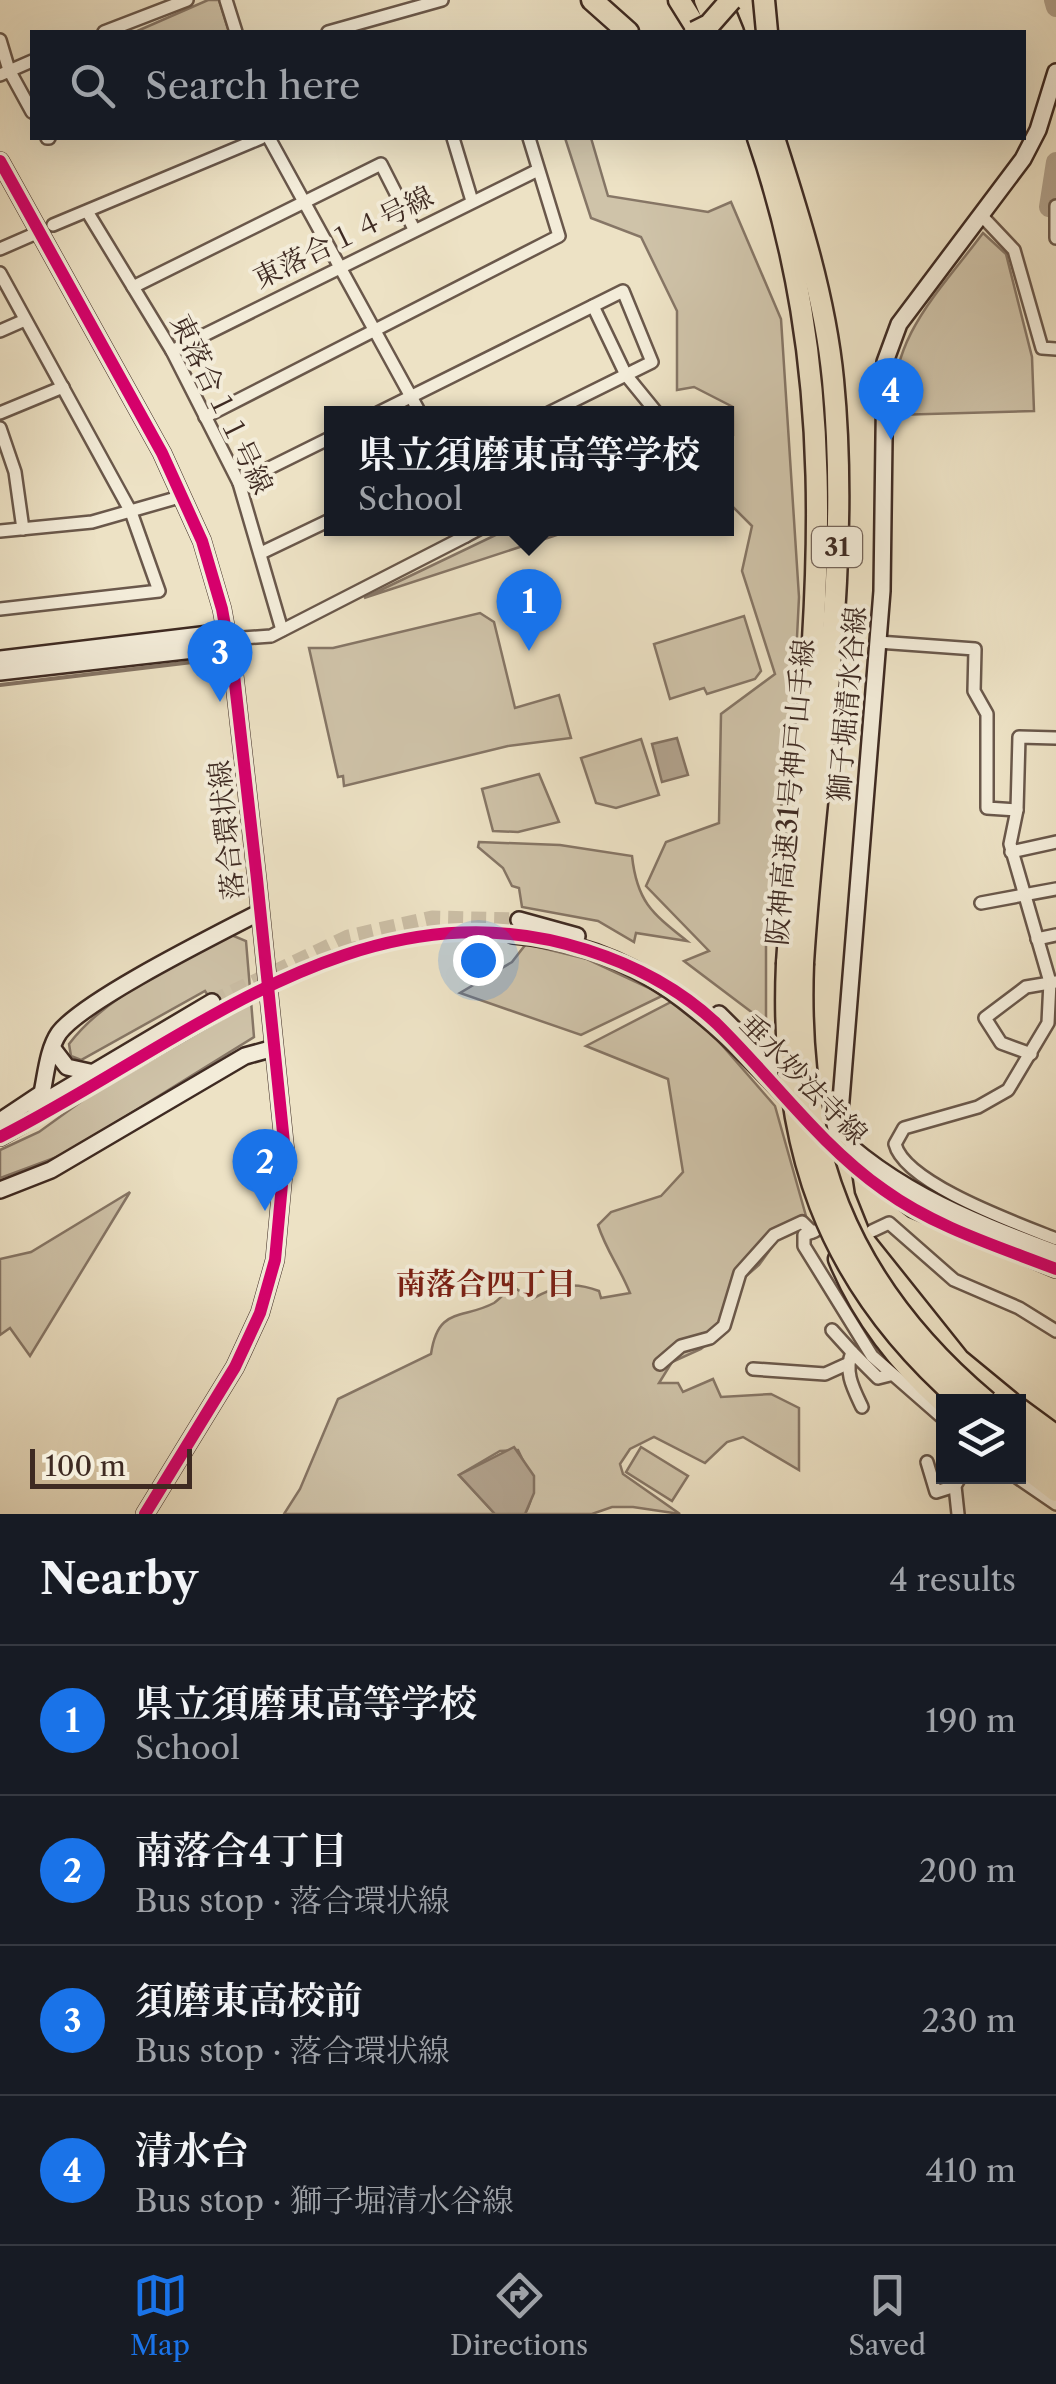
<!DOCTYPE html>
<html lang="en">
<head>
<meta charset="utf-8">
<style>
	:root { --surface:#171b24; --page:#20242c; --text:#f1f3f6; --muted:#9ea1a6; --line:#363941; --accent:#1a73e8 }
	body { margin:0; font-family:"Libre Caslon Text","Noto Serif JP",serif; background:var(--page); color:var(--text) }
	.controls { position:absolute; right:30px; bottom:30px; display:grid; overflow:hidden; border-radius:0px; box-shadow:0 10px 40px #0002 }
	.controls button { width:90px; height:90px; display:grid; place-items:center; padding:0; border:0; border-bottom:2px solid var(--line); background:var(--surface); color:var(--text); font:50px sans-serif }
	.scale { position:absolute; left:30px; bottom:25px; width:162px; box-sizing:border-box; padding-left:10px; border:5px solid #3e2a22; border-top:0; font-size:28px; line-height:35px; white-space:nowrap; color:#3e2a22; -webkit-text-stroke:8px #f3ecd9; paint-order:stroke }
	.you { position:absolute; left:478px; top:960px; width:35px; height:35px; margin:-25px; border:8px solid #fff; border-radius:50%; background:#1a73e8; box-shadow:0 0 0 15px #1a73e833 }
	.badge { display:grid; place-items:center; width:65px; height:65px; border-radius:50%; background:var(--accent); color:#fff; font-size:32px; font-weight:700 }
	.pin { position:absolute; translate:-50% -82px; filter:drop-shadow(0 2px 5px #0008) }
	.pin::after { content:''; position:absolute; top:52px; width:35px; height:30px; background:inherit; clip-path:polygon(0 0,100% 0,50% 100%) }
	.popup { position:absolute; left:324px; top:406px; width:410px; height:130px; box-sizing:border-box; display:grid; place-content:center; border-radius:0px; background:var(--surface); filter:drop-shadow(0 2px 8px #0005); font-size:32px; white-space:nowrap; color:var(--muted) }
	.popup b { font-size:38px; color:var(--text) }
	.popup::after { content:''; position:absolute; left:50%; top:100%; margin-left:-20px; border:20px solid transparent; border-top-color:var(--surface) }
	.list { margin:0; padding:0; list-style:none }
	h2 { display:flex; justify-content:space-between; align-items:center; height:130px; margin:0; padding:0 40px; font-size:42px }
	h2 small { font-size:32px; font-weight:400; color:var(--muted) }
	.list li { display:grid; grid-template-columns:65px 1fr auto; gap:30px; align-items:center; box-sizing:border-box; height:150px; padding:0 40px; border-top:2px solid var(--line) }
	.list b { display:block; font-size:38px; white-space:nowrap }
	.list p { margin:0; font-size:32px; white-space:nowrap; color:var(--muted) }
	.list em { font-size:32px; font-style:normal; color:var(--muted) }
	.icon { flex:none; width:55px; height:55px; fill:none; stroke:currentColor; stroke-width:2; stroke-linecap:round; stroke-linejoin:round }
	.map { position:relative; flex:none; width:1056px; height:1514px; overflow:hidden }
	.search { position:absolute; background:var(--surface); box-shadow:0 10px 40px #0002; left:30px; right:30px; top:30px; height:110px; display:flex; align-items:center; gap:25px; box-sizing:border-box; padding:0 35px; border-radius:0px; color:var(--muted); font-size:38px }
	.sheet { height:730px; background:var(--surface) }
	nav { display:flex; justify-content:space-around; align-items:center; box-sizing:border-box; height:140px; border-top:2px solid var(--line); background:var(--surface); font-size:28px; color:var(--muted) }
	nav a { display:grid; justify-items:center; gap:5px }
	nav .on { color:var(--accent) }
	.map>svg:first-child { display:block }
	.green { fill:#cfc3a9; stroke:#867666; stroke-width:2.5 }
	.water { fill:#b2a38e; stroke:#847363; stroke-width:2.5 }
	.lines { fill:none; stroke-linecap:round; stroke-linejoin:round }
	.stream { stroke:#847363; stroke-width:4 }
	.river { stroke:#b2a38e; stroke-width:20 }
	.secondary-tunnel { stroke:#cabda4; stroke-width:15; stroke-dasharray:15 8; stroke-linecap:butt }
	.street-casing { stroke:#6a584b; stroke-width:16 }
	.secondary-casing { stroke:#3e2a22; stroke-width:20 }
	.highway-casing { stroke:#3e2a22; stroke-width:25 }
	.street { stroke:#f3ecd9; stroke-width:11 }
	.secondary { stroke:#f3ecd9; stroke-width:15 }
	.highway { stroke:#ede2c5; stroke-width:20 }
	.highway-bridge-casing { stroke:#3e2a22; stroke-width:25; stroke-linecap:butt }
	.highway-bridge { stroke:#ede2c5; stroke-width:20 }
	.cycleway-casing { stroke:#f3ecd9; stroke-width:19 }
	.cycleway { stroke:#d6006c; stroke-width:12 }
	.labels { text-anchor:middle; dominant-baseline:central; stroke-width:8; stroke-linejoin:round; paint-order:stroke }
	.shield { fill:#f3ecd9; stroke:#746459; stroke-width:2.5 }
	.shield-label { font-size:25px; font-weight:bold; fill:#3e2a22 }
	.street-label { font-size:28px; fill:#3e2a22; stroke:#f3ecd9 }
	.neighbourhood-label { font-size:30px; font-weight:bold; fill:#7a1f14; stroke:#f3ecd9 }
</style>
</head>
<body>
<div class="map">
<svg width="1056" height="1514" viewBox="0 0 1056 1514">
	<rect width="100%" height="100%" fill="#ede2c5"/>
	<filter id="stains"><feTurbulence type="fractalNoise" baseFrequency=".002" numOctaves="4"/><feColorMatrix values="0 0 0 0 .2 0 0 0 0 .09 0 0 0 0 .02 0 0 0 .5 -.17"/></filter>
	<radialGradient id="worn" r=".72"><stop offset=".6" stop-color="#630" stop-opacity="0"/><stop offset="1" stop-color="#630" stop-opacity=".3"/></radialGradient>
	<!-- green -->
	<g class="green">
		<path d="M208 0H219L229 32H135Z"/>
		<path d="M565 138H591L608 196 708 212 731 202 781 319 799 597 793 718 766 921V1023L684 961 709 951 646 886 666 842 719 823 721 714 775 674 742 571 752 526 727 501V436L733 435V407L694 387 677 390V311L641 237 591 218Z"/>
		<path d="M983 233 1006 254 1032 357 1034 411 894 415C888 338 940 291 983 233Z"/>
		<path d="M508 529H575L364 598Z"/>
		<path d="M480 613 494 622 515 708 559 695 571 738 508 746 344 786 343 776 338 777 309 648H333Z"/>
		<path d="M744 616 761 671 755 679 707 694 704 688 670 699 654 644Z"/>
		<path d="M641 739 659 795 616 808 596 803 581 758Z"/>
		<path d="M539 774 559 822 518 832 493 831 482 789Z"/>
		<path d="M479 842 560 845 632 856C637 902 652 913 687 941L636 933 634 942 598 921 522 907 519 888 512 886 503 868 478 847Z"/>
		<path d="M229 934 246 941 254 1037 65 1154 0 1178V1150L39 1132 104 1085 221 1015 205 991 81 1060 71 1056 69 1044C107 994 176 966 229 934Z"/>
		<path d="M526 944 587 959 664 995 581 1035 460 993 512 962Z"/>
		<path d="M671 1002 714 1036 775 1106 806 1216 787 1226 759 1265 738 1283 728 1327 701 1349 672 1362 659 1383H678L683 1392 713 1379 721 1397 771 1394 799 1408V1470L743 1437 727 1442 705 1463 654 1437 630 1449 620 1464 623 1474 680 1514 633 1507H612L592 1514H525C539 1489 529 1473 518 1450L500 1451 459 1475 495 1514H284L300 1489 338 1399 431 1354C438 1306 462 1320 494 1303 500 1299 507 1291 512 1286L532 1299C557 1285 573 1281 599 1291L601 1298 630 1293C620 1268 606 1250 598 1225L611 1212 661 1196 683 1172 668 1079 586 1046Z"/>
		<path d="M130 1192 30 1356 10 1328 0 1335V1259L31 1252Z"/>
		<path d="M641 1447 688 1476 672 1501 626 1472Z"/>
	</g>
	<!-- water -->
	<g class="water">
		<path d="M677 738 688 775 662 782 652 744Z"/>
		<path d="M514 1447 534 1476V1493L525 1514H495L459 1475Z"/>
	</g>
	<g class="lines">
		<!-- stream -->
		<path class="stream" d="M0 685 201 661"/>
		<!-- river -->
		<g class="river">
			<path d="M1054 0 1056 7"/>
			<path d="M1049 207 1056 162"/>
		</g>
		<!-- secondary-tunnel -->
		<g class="secondary-tunnel">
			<path d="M212 1002 348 937 432 918 519 920"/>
			<path d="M218 1011 349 950 433 932 513 935"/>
		</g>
		<!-- street casing -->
		<g class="street-casing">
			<g id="street">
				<path d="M226 0 236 32"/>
				<path d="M104 32 187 0"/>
				<path d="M328 32 442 0"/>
				<path d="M0 40 9 70 32 112"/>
				<path d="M0 75 32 61"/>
				<path d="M47 138H49"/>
				<path d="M269 138 420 413"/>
				<path d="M453 138 472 201"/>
				<path d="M1056 206V238"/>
				<path d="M88 213 172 351 239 483 282 630"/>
				<path d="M981 215 1014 250 1042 348 1056 349"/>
				<path d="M53 225 261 138"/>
				<path d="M0 249 39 232"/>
				<path d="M0 273 131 512 159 591 0 609"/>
				<path d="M133 287 381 164 414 229"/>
				<path d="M593 306 626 375 657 413"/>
				<path d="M0 331 25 320"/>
				<path d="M172 351 538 170"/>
				<path d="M0 413 63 387"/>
				<path d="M378 413 623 291 652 362 549 413"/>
				<path d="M205 417 559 236 529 138"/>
				<path d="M0 428 15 472 23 529"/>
				<path d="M239 483 332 437"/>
				<path d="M0 531 92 522 183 496"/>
				<path d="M466 536 481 528"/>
				<path d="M261 553 332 519"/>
				<path d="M228 639 271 636 466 536 463 528"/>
				<path d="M878 642 975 649 974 691 987 714V808L1017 810"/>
				<path d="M1056 738 1019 737 1017 810 1010 844 1050 982 1048 1023 1008 1090 978 1107 904 1128 895 1144C905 1184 1019 1224 1056 1239"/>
				<path d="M1011 852 1056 842"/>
				<path d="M981 903 1056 889"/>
				<path d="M1037 939 1056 935"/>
				<path d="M1031 1054 1001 1043 985 1018 1026 987 1056 982"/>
				<path d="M815 1231 804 1235V1246L872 1356 944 1419"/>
				<path d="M872 1231 889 1223 954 1280 1019 1308 1056 1331"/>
				<path d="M832 1330 852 1352"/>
				<path d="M660 1364 681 1346 710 1338 724 1326 740 1273 774 1235 802 1222 812 1232"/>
				<path d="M753 1369 825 1374 847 1364"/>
				<path d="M862 1407C853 1388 844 1372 852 1352L878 1378 890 1375"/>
				<path d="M927 1462 936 1492 955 1486"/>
				<path d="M1015 1476 1056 1504"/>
				<path d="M958 1514 955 1486 961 1476"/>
			</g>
		</g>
		<!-- secondary casing -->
		<g class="secondary-casing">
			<g id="secondary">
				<path d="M0 161 162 453 202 541 222 609 234 675 257 879 285 1152 275 1260 260 1313 235 1367 145 1514"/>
				<path d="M0 659 226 632"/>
				<path d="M0 672 229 646"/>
				<path d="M519 920 577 936"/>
				<path d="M513 935C641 945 711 1018 794 1105"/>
				<path d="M719 1014 794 1089"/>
				<path d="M54 1050 67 1067 94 1073"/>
				<path d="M35 1107 212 1002"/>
				<path d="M813 1110C879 1185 965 1219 1056 1253"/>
				<path d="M0 1121 42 1093C46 1074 48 1049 59 1033 84 1000 218 934 260 912"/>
				<path d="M0 1137 218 1011"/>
				<path d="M837 1150 882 591 885 362 899 324 1023 159 1038 130 1056 72"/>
				<path d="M837 1151 913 1209 1056 1269"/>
				<path d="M0 1190 51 1170 245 1056 274 1048"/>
			</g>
		</g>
		<!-- highway casing -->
		<g class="highway-casing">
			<g id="highway">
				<path d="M592 0 628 32"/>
				<path d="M679 0 699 32"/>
				<path d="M705 0 718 32"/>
				<path d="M720 0 733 32"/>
				<path d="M764 0 767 32"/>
				<path d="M758 138C856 423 807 671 787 963"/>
				<path d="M774 138C799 216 825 297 833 380 852 574 815 770 803 963"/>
				<path d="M837 1150 844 1196 860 1236 959 1360 1010 1402"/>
				<path d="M839 1259C862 1315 898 1362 944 1403"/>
				<path d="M1018 1408 1056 1436"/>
				<path d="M1018 1427 1056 1454"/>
				<path d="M1018 1446 1056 1473"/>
				<path d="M1018 1462 1056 1491"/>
			</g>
		</g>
		<!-- street -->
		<use href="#street" class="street"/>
		<!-- secondary -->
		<use href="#secondary" class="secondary"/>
		<!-- highway -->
		<use href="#highway" class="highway"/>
		<!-- highway-bridge casing -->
		<g class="highway-bridge-casing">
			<g id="highway-bridge">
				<path d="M695 32 709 25 731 0"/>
				<path d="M787 963C779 1143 824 1281 963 1402"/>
				<path d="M803 963C796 1145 844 1282 987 1402"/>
			</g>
		</g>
		<!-- highway-bridge -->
		<use href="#highway-bridge" class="highway-bridge"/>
		<!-- cycleway casing -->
		<g class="cycleway-casing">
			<g id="cycleway">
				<path d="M0 161 162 453 202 541 222 609 234 675 257 879 285 1152 275 1260 260 1313 235 1367 145 1514"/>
				<path d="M0 1137C186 1043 363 878 587 950 634 965 681 990 717 1024 773 1079 820 1145 884 1190 935 1227 997 1246 1056 1269"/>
			</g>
		</g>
		<!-- cycleway -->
		<use href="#cycleway" class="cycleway"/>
	</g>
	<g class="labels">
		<!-- shield labels -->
		<rect class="shield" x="812" y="527" width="50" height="40" rx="8"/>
		<g class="shield-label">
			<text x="837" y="547">31</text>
		</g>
		<!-- street labels -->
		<g class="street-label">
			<text transform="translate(343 237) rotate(-26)">東落合１４号線</text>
			<text transform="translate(222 404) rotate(64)">東落合１１号線</text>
			<text transform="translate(847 704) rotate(-85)">獅子堀清水谷線</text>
			<text transform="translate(790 792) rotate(-85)">阪神高速31号神戸山手線</text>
			<text transform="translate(226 830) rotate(-96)">落合環状線</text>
			<text transform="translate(804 1079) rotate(46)">垂水妙法寺線</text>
		</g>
		<!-- neighbourhood labels -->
		<g class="neighbourhood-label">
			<text x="486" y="1283">南落合四丁目</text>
		</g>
	</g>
	<rect width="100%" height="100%" filter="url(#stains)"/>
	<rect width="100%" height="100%" fill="url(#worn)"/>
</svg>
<div class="controls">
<button><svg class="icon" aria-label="layers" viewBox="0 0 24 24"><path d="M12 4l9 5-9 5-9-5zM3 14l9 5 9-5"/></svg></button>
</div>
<div class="scale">100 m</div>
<div class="you"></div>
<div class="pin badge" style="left:529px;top:651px">1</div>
<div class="popup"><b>県立須磨東高等学校</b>School</div>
<div class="pin badge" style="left:265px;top:1211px">2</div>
<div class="pin badge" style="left:220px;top:702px">3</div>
<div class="pin badge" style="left:891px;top:440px">4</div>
<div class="search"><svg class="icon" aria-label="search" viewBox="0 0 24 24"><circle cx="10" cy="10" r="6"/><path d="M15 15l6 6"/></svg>Search here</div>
</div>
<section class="sheet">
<h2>Nearby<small>4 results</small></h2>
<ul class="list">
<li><span class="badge">1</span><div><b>県立須磨東高等学校</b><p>School</p></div><em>190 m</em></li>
<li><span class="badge">2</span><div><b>南落合4丁目</b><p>Bus stop · 落合環状線</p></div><em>200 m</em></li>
<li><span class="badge">3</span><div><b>須磨東高校前</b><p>Bus stop · 落合環状線</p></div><em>230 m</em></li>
<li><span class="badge">4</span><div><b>清水台</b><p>Bus stop · 獅子堀清水谷線</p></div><em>410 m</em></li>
</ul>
</section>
<nav>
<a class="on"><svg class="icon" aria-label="map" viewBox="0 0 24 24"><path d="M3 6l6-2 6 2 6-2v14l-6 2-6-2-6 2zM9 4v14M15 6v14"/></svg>Map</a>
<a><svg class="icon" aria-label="directions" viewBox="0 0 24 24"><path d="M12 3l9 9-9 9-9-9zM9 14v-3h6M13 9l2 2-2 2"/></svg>Directions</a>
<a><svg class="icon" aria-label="saved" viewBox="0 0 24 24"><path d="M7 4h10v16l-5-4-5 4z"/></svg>Saved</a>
</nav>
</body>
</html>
